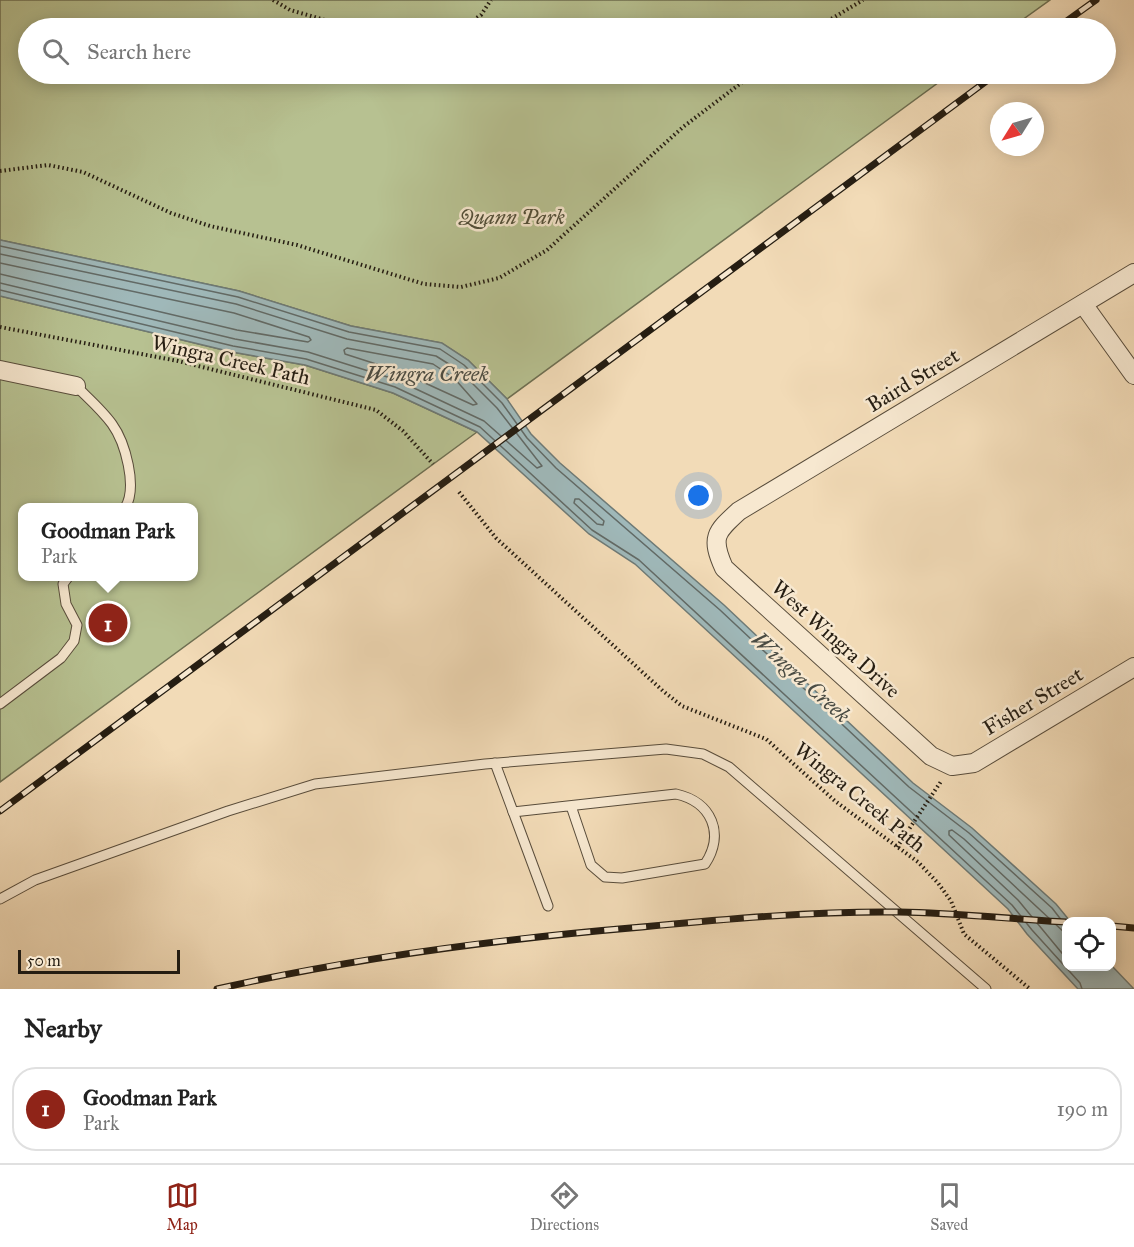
<!DOCTYPE html>
<html lang="en">
<head>
<meta charset="utf-8">
<style>
	:root { --surface:#fff; --page:#f2f2f2; --text:#222; --muted:#767676; --line:#e0e0e0; --accent:#8f2418 }
	body { margin:0; font-family:"IM FELL Great Primer",serif; background:var(--page); color:var(--text) }
	.controls { position:absolute; right:18px; bottom:18px; display:grid; overflow:hidden; border-radius:12px; box-shadow:0 3px 15px #0003 }
	.controls button { width:54px; height:54px; display:grid; place-items:center; padding:0; border:0; border-bottom:2px solid var(--line); background:var(--surface); color:var(--text); font:30px sans-serif }
	.compass { position:absolute; left:990px; top:102px; width:54px; height:54px; border-radius:50%; background:var(--surface); box-shadow:0 3px 15px #0003; rotate:233deg }
	.scale { position:absolute; left:18px; bottom:15px; width:162px; box-sizing:border-box; padding-left:6px; border:3px solid #251d12; border-top:0; font-size:16px; line-height:21px; white-space:nowrap; color:#251d12; -webkit-text-stroke:4px #f7e8d0; paint-order:stroke }
	.you { position:absolute; left:699px; top:496px; width:21px; height:21px; margin:-15px; border:4px solid #fff; border-radius:50%; background:#1a73e8; box-shadow:0 0 0 9px #1a73e833 }
	.badge { display:grid; place-items:center; width:39px; height:39px; border-radius:50%; background:var(--accent); color:#fff; font-size:20px; font-weight:700 }
	.pin { position:absolute; translate:-50% -50%; border:3px solid #fff; box-shadow:0 2px 6px #0006 }
	.popup { position:absolute; left:18px; top:503px; width:180px; height:78px; box-sizing:border-box; display:grid; place-content:center; border-radius:12px; background:var(--surface); filter:drop-shadow(0 2px 4px #0005); font-size:20px; white-space:nowrap; color:var(--muted) }
	.popup b { font-size:22px; color:var(--text) }
	.popup::after { content:''; position:absolute; left:50%; top:100%; margin-left:-12px; border:12px solid transparent; border-top-color:var(--surface) }
	.list { margin:0; padding:0; list-style:none }
	h2 { display:flex; justify-content:space-between; align-items:center; height:78px; margin:0; padding:0 24px; font-size:26px }
	h2 small { font-size:20px; font-weight:400; color:var(--muted) }
	.list li { display:grid; grid-template-columns:39px 1fr auto; gap:18px; align-items:center; box-sizing:border-box; height:84px; margin:0 12px 12px; padding:0 12px; border:2px solid var(--line); border-radius:24px }
	.list b { display:block; font-size:22px; white-space:nowrap }
	.list p { margin:0; font-size:20px; white-space:nowrap; color:var(--muted) }
	.list em { font-size:20px; font-style:normal; color:var(--muted) }
	.icon { flex:none; width:33px; height:33px; fill:none; stroke:currentColor; stroke-width:2; stroke-linecap:round; stroke-linejoin:round }
	.map { position:relative; flex:none; width:1134px; height:989px; overflow:hidden }
	.search { position:absolute; background:var(--surface); box-shadow:0 3px 15px #0003; left:18px; right:18px; top:18px; height:66px; display:flex; align-items:center; gap:15px; box-sizing:border-box; padding:0 21px; border-radius:33px; color:var(--muted); font-size:22px }
	.sheet { height:174px; background:var(--surface) }
	nav { display:flex; justify-content:space-around; align-items:center; box-sizing:border-box; height:84px; border-top:2px solid var(--line); background:var(--surface); font-size:16px; color:var(--muted) }
	nav a { display:grid; justify-items:center; gap:3px }
	nav .on { color:var(--accent) }
	.map>svg:first-child { display:block }
	.green { fill:#b7c191; stroke:#6e6f52; stroke-width:1.5; fill-rule:evenodd }
	.water { fill:#9fb8b9; stroke:#6e7a76; stroke-width:1.5 }
	.lines { fill:none; stroke-linecap:round; stroke-linejoin:round }
	.shore { stroke:#626a66; stroke-width:1.5 }
	.service-casing { stroke:#584c3b; stroke-width:11 }
	.minor-casing { stroke:#584c3b; stroke-width:20 }
	.path { stroke:#251d12; stroke-width:4; stroke-dasharray:1.5 3; stroke-linecap:butt }
	.service { stroke:#f7e8d0; stroke-width:9 }
	.minor { stroke:#f7e8d0; stroke-width:18 }
	.rail-casing { stroke:#251d12; stroke-width:7 }
	.rail { stroke:#f7e8d0; stroke-width:4.5; stroke-dasharray:14; stroke-linecap:butt }
	.labels { text-anchor:middle; dominant-baseline:central; stroke-width:5; stroke-linejoin:round; paint-order:stroke }
	.park-label { font-size:21px; font-style:italic; fill:#514e38; stroke:#f7e8d0 }
	.street-label { font-size:21px; fill:#251d12; stroke:#f7e8d0 }
	.water-label { font-size:22px; font-style:italic; fill:#4a4c44; stroke:#f7e8d0 }
</style>
</head>
<body>
<div class="map">
<svg width="1134" height="989" viewBox="0 0 1134 989">
	<rect width="100%" height="100%" fill="#f2dbb7"/>
	<filter id="stains"><feTurbulence type="fractalNoise" baseFrequency=".00333" numOctaves="4"/><feColorMatrix values="0 0 0 0 .2 0 0 0 0 .09 0 0 0 0 .02 0 0 0 .5 -.17"/></filter>
	<radialGradient id="worn" r=".72"><stop offset=".6" stop-color="#630" stop-opacity="0"/><stop offset="1" stop-color="#630" stop-opacity=".3"/></radialGradient>
	<!-- green -->
	<g class="green">
		<path d="M0 0H1050L1011 28H28V74H950L507 399 468 360 441 343 351 326 239 291 0 240Z"/>
		<path d="M0 296 232 352 305 365 393 393 477 432 0 782ZM22 508H194V576H22Z"/>
	</g>
	<!-- water -->
	<path class="water" d="M0 240 239 291 351 326 442 343 468 360 507 399 531 434 560 463 724 605 913 783 972 828 1056 904 1070 921 1066 922V966H1112L1134 989H1078L1027 934 1008 909 635 564 589 534 477 432 393 393 305 365 232 352 0 296Z"/>
	<g class="lines">
		<!-- shore -->
		<g class="shore">
			<path d="M0 246 238 297 349 332 440 349 464 365 502 403 527 438 556 468 720 610 909 787 969 833 1052 908 1066 926"/>
			<path d="M0 254 236 304 347 339 436 356 460 371 497 408 542 466 537 468 484 421 397 380 308 352 235 339 0 283"/>
			<path d="M0 263 234 313 309 337 311 340 308 342 237 330 0 274"/>
			<path d="M0 290 233 346 306 359 395 387 480 427 592 530 639 560 1012 905 1032 930 1080 983 1082 989"/>
			<path d="M347 348 433 364 454 378 477 404 473 405 401 372 345 354 344 350Z"/>
			<path d="M579 499 604 521 603 525 597 524 574 503 575 499Z"/>
			<path d="M1066 934 964 839 952 830 949 831V835L1018 900 1066 958"/>
		</g>
		<!-- service casing -->
		<g class="service-casing">
			<g id="service">
				<path d="M76 386C88 398 102 410 112 424 125 442 138 487 125 508"/>
				<path d="M0 704 61 658 74 641 77 625 66 604 63 584 69 576"/>
				<path d="M495 763 548 906"/>
				<path d="M513 812 676 794C712 802 725 834 705 864L622 878 605 877 591 865 571 806"/>
				<path d="M0 899 35 880 228 811 315 784 485 764 666 749 703 754 729 767 986 989"/>
			</g>
		</g>
		<!-- minor casing -->
		<g class="minor-casing">
			<g id="minor">
				<path d="M1134 273 739 511C716 532 710 537 724 568L931 756 952 766 974 763 1134 667"/>
				<path d="M1083 304 1134 375"/>
				<path d="M0 370 76 386"/>
			</g>
		</g>
		<!-- path -->
		<g class="path">
			<path d="M273 0 290 10 353 28"/>
			<path d="M462 28 481 15 491 0"/>
			<path d="M816 28 863 0"/>
			<path d="M0 171 48 165 83 172 171 213 210 226 297 245 424 284 461 287 499 278 547 250 683 127 753 74"/>
			<path d="M0 327 178 361 376 410 403 431 433 464"/>
			<path d="M459 492 496 538 663 691 682 706 766 739 835 801 918 862 938 883 951 901 964 934 1030 989"/>
			<path d="M897 847 942 780"/>
		</g>
		<!-- service -->
		<use href="#service" class="service"/>
		<!-- minor -->
		<use href="#minor" class="minor"/>
		<!-- rail casing -->
		<g class="rail-casing">
			<g id="rail">
				<path d="M1057 28 1096 0"/>
				<path d="M0 811 996 74"/>
				<path d="M1112 926 1134 928"/>
				<path d="M217 989C357 957 499 939 642 927 728 919 814 911 899 912 955 913 1011 919 1066 922"/>
			</g>
		</g>
		<!-- rail -->
		<use href="#rail" class="rail"/>
	</g>
	<g class="labels">
		<!-- park labels -->
		<g class="park-label">
			<text x="512" y="217">Quann Park</text>
		</g>
		<!-- street labels -->
		<g class="street-label">
			<text transform="translate(231 360) rotate(13)">Wingra Creek Path</text>
			<text transform="translate(913 380) rotate(-31)">Baird Street</text>
			<text transform="translate(836 639) rotate(42)">West Wingra Drive</text>
			<text transform="translate(1033 701) rotate(-31)">Fisher Street</text>
			<text transform="translate(860 797) rotate(39)">Wingra Creek Path</text>
		</g>
		<!-- water labels -->
		<g class="water-label">
			<text x="427" y="373">Wingra Creek</text>
			<text transform="translate(801 677) rotate(42)">Wingra Creek</text>
		</g>
	</g>
	<rect width="100%" height="100%" filter="url(#stains)"/>
	<rect width="100%" height="100%" fill="url(#worn)"/>
</svg>
<div class="controls">
<button><svg class="icon" aria-label="locate" viewBox="0 0 24 24"><circle cx="12" cy="12" r="6"/><path d="M12 2v4M12 18v4M2 12h4M18 12h4"/></svg></button>
</div>
<svg class="compass" viewBox="-18 -18 36 36"><path d="M0-13l5 13h-10z" fill="#e53935"/><path d="M0 13l5-13h-10z" fill="#767676"/></svg>
<div class="scale">50 m</div>
<div class="you"></div>
<div class="pin badge" style="left:108px;top:623px">1</div>
<div class="popup"><b>Goodman Park</b>Park</div>
<div class="search"><svg class="icon" aria-label="search" viewBox="0 0 24 24"><circle cx="10" cy="10" r="6"/><path d="M15 15l6 6"/></svg>Search here</div>
</div>
<section class="sheet">
<h2>Nearby<small></small></h2>
<ul class="list">
<li><span class="badge">1</span><div><b>Goodman Park</b><p>Park</p></div><em>190 m</em></li>
</ul>
</section>
<nav>
<a class="on"><svg class="icon" aria-label="map" viewBox="0 0 24 24"><path d="M3 6l6-2 6 2 6-2v14l-6 2-6-2-6 2zM9 4v14M15 6v14"/></svg>Map</a>
<a><svg class="icon" aria-label="directions" viewBox="0 0 24 24"><path d="M12 3l9 9-9 9-9-9zM9 14v-3h6M13 9l2 2-2 2"/></svg>Directions</a>
<a><svg class="icon" aria-label="saved" viewBox="0 0 24 24"><path d="M7 4h10v16l-5-4-5 4z"/></svg>Saved</a>
</nav>
</body>
</html>
